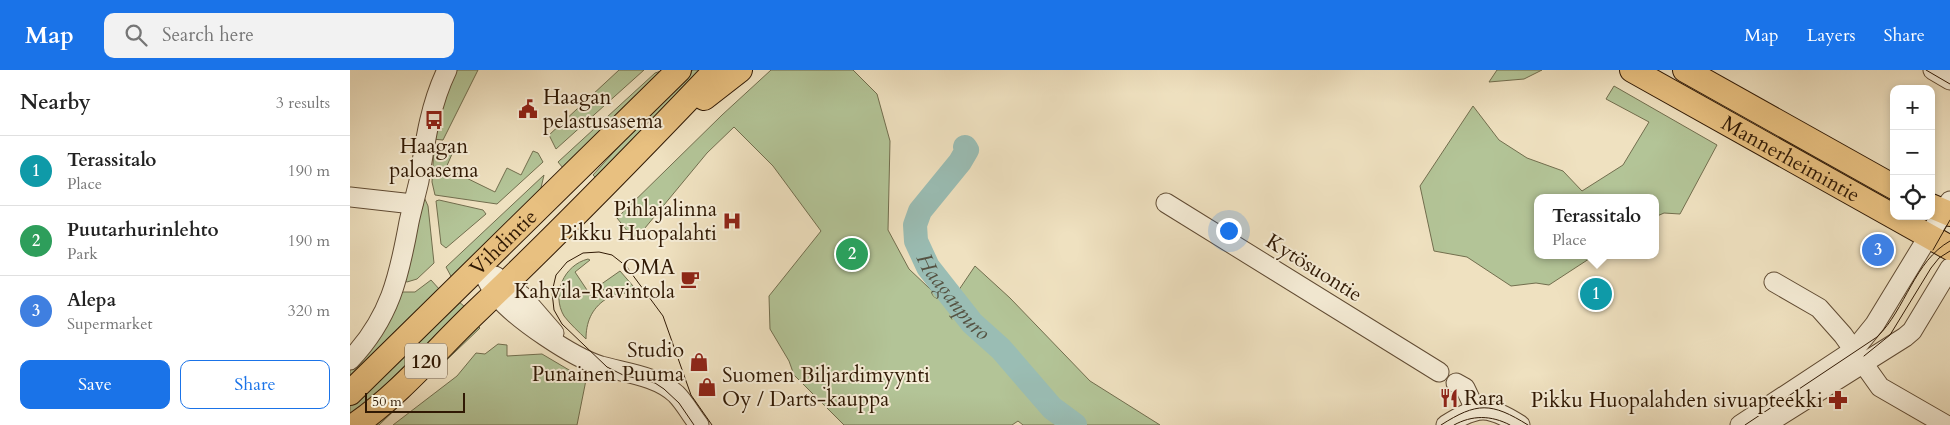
<!DOCTYPE html>
<html lang="en">
<head>
<meta charset="utf-8">
<style>
	:root { --surface:#fff; --page:#f2f2f2; --text:#222; --muted:#767676; --line:#e0e0e0; --accent:#1a73e8 }
	body { margin:0; font-family:Cardo,serif; background:var(--page); color:var(--text) }
	.controls { position:absolute; right:15px; top:15px; display:grid; overflow:hidden; border-radius:10px; box-shadow:0 2px 8px #0003 }
	.controls button { width:45px; height:45px; display:grid; place-items:center; padding:0; border:0; border-bottom:1px solid var(--line); background:var(--surface); color:var(--text); font:25px sans-serif }
	.scale { position:absolute; left:15px; bottom:12px; width:100px; box-sizing:border-box; padding-left:5px; border:2px solid #301904; border-top:0; font-size:14px; line-height:18px; white-space:nowrap; color:#301904; -webkit-text-stroke:4px #f5ecd6; paint-order:stroke }
	.you { position:absolute; left:878px; top:160px; width:18px; height:18px; margin:-12px; border:4px solid #fff; border-radius:50%; background:#1a73e8; box-shadow:0 0 0 8px #1a73e833 }
	.badge { display:grid; place-items:center; width:32px; height:32px; border-radius:50%; background:var(--accent); color:#fff; font-size:16px; font-weight:700 }
	.pin { position:absolute; translate:-50% -50%; border:2px solid #fff; box-shadow:0 1px 5px #0006 }
	.popup { position:absolute; left:1184px; top:124px; width:125px; height:65px; box-sizing:border-box; display:grid; place-content:center; border-radius:10px; background:var(--surface); filter:drop-shadow(0 1px 4px #0005); font-size:16px; white-space:nowrap; color:var(--muted) }
	.popup b { font-size:19px; color:var(--text) }
	.popup::after { content:''; position:absolute; left:50%; top:100%; margin-left:-10px; border:10px solid transparent; border-top-color:var(--surface) }
	.list { margin:0; padding:0; list-style:none }
	h2 { display:flex; justify-content:space-between; align-items:center; height:65px; margin:0; padding:0 20px; font-size:21px }
	h2 small { font-size:16px; font-weight:400; color:var(--muted) }
	.list li { display:grid; grid-template-columns:32px 1fr auto; gap:15px; align-items:center; box-sizing:border-box; height:70px; padding:0 20px; border-top:1px solid var(--line) }
	.list b { display:block; font-size:19px; white-space:nowrap }
	.list p { margin:0; font-size:16px; white-space:nowrap; color:var(--muted) }
	.list em { font-size:16px; font-style:normal; color:var(--muted) }
	.actions { display:flex; gap:10px; padding:15px 20px }
	.actions a { flex:1; padding:11px 0; border:1px solid var(--accent); border-radius:10px; text-align:center; font-size:18px; color:var(--accent) }
	.actions .main { background:var(--accent); color:#fff }
	.icon { flex:none; width:28px; height:28px; fill:none; stroke:currentColor; stroke-width:2; stroke-linecap:round; stroke-linejoin:round }
	.map { position:relative; flex:none; width:1600px; height:355px; overflow:hidden }
	header { display:flex; align-items:center; gap:30px; box-sizing:border-box; height:70px; padding:0 25px; background:var(--accent); color:#fff }
	header strong { font-size:24px }
	nav { display:flex; gap:28px; margin-inline-start:auto; font-size:18px }
	.search { width:350px; height:45px; background:var(--page); display:flex; align-items:center; gap:12px; box-sizing:border-box; padding:0 18px; border-radius:10px; color:var(--muted); font-size:19px }
	main { display:flex }
	aside { flex:1; background:var(--surface) }
	.map>svg:first-child { display:block }
	.green { fill:#b3c497; stroke:#726e4e }
	.lines { fill:none; stroke-linecap:round; stroke-linejoin:round }
	.river { stroke:#9abdb4; stroke-width:24 }
	.minor-casing { stroke:#604b33; stroke-width:21 }
	.major-casing { stroke:#301904; stroke-width:26 }
	.minor { stroke:#f5ecd6; stroke-width:19 }
	.major { stroke:#e8c080; stroke-width:24 }
	.tram { stroke:#301904; stroke-width:1 }
	.labels { text-anchor:middle; dominant-baseline:central; stroke-width:4; stroke-linejoin:round; paint-order:stroke }
	.shield { fill:#f5ecd6; stroke:#6b5843; stroke-width:1 }
	.shield-label { font-size:20px; font-weight:bold; fill:#301904 }
	.poi-label { font-size:21px; fill:#301904; stroke:#f5ecd6; text-anchor:end }
	.street-label { font-size:21px; fill:#301904; stroke:#f5ecd6 }
	.water-label { font-size:22px; font-style:italic; fill:#555242; stroke:#f5ecd6 }
</style>
</head>
<body>
<header>
<strong>Map</strong>
<div class="search"><svg class="icon" aria-label="search" viewBox="0 0 24 24"><circle cx="10" cy="10" r="6"/><path d="M15 15l6 6"/></svg>Search here</div>
<nav><a>Map</a><a>Layers</a><a>Share</a></nav>
</header>
<main>
<aside>
<h2>Nearby<small>3 results</small></h2>
<ul class="list">
<li><span class="badge" style="background:#0f9aa8">1</span><div><b>Terassitalo</b><p>Place</p></div><em>190 m</em></li>
<li><span class="badge" style="background:#2e9e5b">2</span><div><b>Puutarhurinlehto</b><p>Park</p></div><em>190 m</em></li>
<li><span class="badge" style="background:#3f7fe0">3</span><div><b>Alepa</b><p>Supermarket</p></div><em>320 m</em></li>
</ul>
<div class="actions"><a class="main">Save</a><a>Share</a></div>
</aside>
<div class="map">
<svg width="1600" height="355" viewBox="0 0 1600 355">
	<rect width="100%" height="100%" fill="#efe1c0"/>
	<filter id="stains"><feTurbulence type="fractalNoise" baseFrequency=".004" numOctaves="4"/><feColorMatrix values="0 0 0 0 .2 0 0 0 0 .09 0 0 0 0 .02 0 0 0 .5 -.17"/></filter>
	<radialGradient id="worn" r=".72"><stop offset=".6" stop-color="#630" stop-opacity="0"/><stop offset="1" stop-color="#630" stop-opacity=".3"/></radialGradient>
	<!-- green -->
	<g class="green">
		<path d="M105 0H128L93 70 82 69Z"/>
		<path d="M269 0H294L206 79 199 65Z"/>
		<path d="M343 0H353L246 108 243 105 299 43Z"/>
		<path d="M421 0H503L527 24 540 71 538 160 559 199 598 236 625 196 660 228 740 311 810 355H673L668 351 662 355H494L444 305 439 291 420 259 419 226 471 161 423 96 384 57 357 83 290 164 282 167 267 148 372 45Z"/>
		<path d="M1147 0H1192L1174 9 1139 12Z"/>
		<path d="M311 1 309 3 213 98 208 92 305 3Z"/>
		<path d="M1264 16 1367 75 1330 144 1314 143 1305 147V128H1187V185H1245L1199 215 1186 213 1161 216 1117 187 1084 181 1070 116 1123 36 1149 70 1177 88 1213 101 1232 121 1273 95 1299 52 1256 29Z"/>
		<path d="M90 78 102 84 96 98 145 122 157 98 171 105 183 81 188 83 193 92 147 134 85 125 82 112 84 79Z"/>
		<path d="M194 105 190 122 103 210 96 197Z"/>
		<path d="M74 127 78 136 84 193 67 209 57 212 53 210Z"/>
		<path d="M89 130 133 140 136 144 96 178 91 174 86 131Z"/>
		<path d="M238 189 240 190 225 202 239 223 246 218 256 229C241 239 236 253 236 269 229 262 220 254 214 246 201 224 214 195 238 189Z"/>
		<path d="M270 201 290 224 270 223 259 227 250 215Z"/>
		<path d="M81 210 90 220 0 310V297L49 222H65Z"/>
		<path d="M108 231 115 237 25 325 0 345V336Z"/>
		<path d="M127 255 130 258 29 355H20Z"/>
		<path d="M148 274 157 275V286L192 284 236 310 227 355H43L107 306 126 283 135 284Z"/>
	</g>
	<g class="lines">
		<!-- river -->
		<path class="river" id="s1" d="M615 77 617 80 610 92 570 141 565 155 566 171 578 197 622 253 651 279 702 338 725 355"/>
		<!-- minor casing -->
		<g class="minor-casing">
			<g id="minor">
				<path d="M1583 0 1600 10"/>
				<path d="M0 127 63 134"/>
				<path d="M816 133 1089 302"/>
				<path d="M130 196C135 206 140 218 147 226 166 249 222 287 251 296 276 303 307 306 326 324 335 333 341 345 349 355"/>
				<path d="M145 206 172 226 204 263"/>
				<path d="M1424 212 1469 238 1493 265 1530 317 1596 355"/>
				<path d="M0 290C40 248 49 207 59 152 62 138 66 124 69 111 75 72 80 35 97 0"/>
				<path d="M1106 313 1115 318 1125 339"/>
				<path d="M1096 355C1128 335 1138 335 1170 355"/>
				<path d="M1390 355 1504 280 1525 254 1600 131"/>
				<path d="M1415 355 1555 267 1562 261 1600 198"/>
			</g>
		</g>
		<!-- major casing -->
		<g class="major-casing">
			<g id="major">
				<path id="s2" d="M1282 0 1600 178"/>
				<path d="M1335 0 1544 117"/>
				<path d="M354 28 390 0"/>
				<path d="M1581 136 1600 144"/>
				<path id="s3" d="M0 323 329 0"/>
				<path d="M5 355C51 323 87 279 127 241 209 163 288 82 366 0"/>
			</g>
		</g>
		<!-- minor -->
		<use href="#minor" class="minor"/>
		<!-- major -->
		<use href="#major" class="major"/>
		<!-- tram -->
		<g class="tram">
			<path d="M1576 0 1600 14"/>
			<path d="M1583 180 1600 150"/>
			<path d="M1514 286 1540 265 1581 198 1589 188 1600 181"/>
			<path d="M344 355 329 333 314 319 305 313 273 305 257 297 212 254 204 240 202 222 206 205 217 192 233 183 249 182 262 185 276 196 313 246 341 325 362 355"/>
			<path d="M1091 355C1127 332 1141 332 1178 355"/>
			<path d="M1104 355C1122 345 1141 345 1160 355"/>
			<path d="M1395 355 1527 267C1556 239 1564 191 1600 171"/>
		</g>
	</g>
	<!-- icons -->
	<defs>
		<g id="civic-bare" transform="scale(1.5)"><path d="M-.6-6.5H3V-4.5H.6V-3L4-1V1h2V6H-6V1h2V-1L-.6-3ZM-1.2 2.5V6h2.4V2.5Z" fill="#8f2418" stroke="#f5ecd6" stroke-width="2.5" paint-order="stroke"/></g>
		<g id="bus-bare" transform="scale(1.5)"><path d="M-5-6H5V4H4V6H2V4H-2V6H-4V4H-5ZM-3.5-4V0h7V-4ZM-3.5 1.2v1.5H-2V1.2ZM2 1.2v1.5H3.5V1.2Z" fill="#8f2418" stroke="#f5ecd6" stroke-width="2.5" paint-order="stroke"/></g>
		<g id="hospital-bare" transform="scale(1.5)"><path d="M-5-5h3v3.5h4V-5h3V5h-3V1.5h-4V5h-3Z" fill="#8f2418" stroke="#f5ecd6" stroke-width="2.5" paint-order="stroke"/></g>
		<g id="cafe-bare" transform="scale(1.5)"><path d="M-5.5-4.5H6V0H3Q3 3.5 0 3.5H-2.5Q-5.5 3.5-5.5 0ZM3-3.2v2h1.7v-2ZM-6 4.5H4V6H-6Z" fill="#8f2418" stroke="#f5ecd6" stroke-width="2.5" paint-order="stroke"/></g>
		<g id="shop-bare" transform="scale(1.5)"><path d="M-5-2.5h2.3a2.7 3.5 0 0 1 5.4 0H5L5.5 6h-11ZM-1.5-2.5h3a1.5 2.3 0 0 0-3 0Z" fill="#8f2418" stroke="#f5ecd6" stroke-width="2.5" paint-order="stroke"/></g>
		<g id="restaurant-bare" transform="scale(1.5)"><path d="M-5-6h1v4h1v-4h1v4h1v-4h1v5L-1.5 .5V6h-2V.5L-5-1ZM5-6V6H3V1.5H1.5Q1.5-4 5-6Z" fill="#8f2418" stroke="#f5ecd6" stroke-width="2.5" paint-order="stroke"/></g>
		<g id="pharmacy-bare" transform="scale(1.5)"><path d="M-2-6h4v4h4v4h-4v4h-4v-4h-4v-4h4Z" fill="#8f2418" stroke="#f5ecd6" stroke-width="2.5" paint-order="stroke"/></g>
	</defs>
	<g fill-rule="evenodd">
		<use href="#civic-bare" x="178" y="39"/>
		<use href="#bus-bare" x="84" y="50"/>
		<use href="#hospital-bare" x="382" y="151"/>
		<use href="#cafe-bare" x="340" y="209"/>
		<use href="#shop-bare" x="349" y="292"/>
		<use href="#shop-bare" x="357" y="317"/>
		<use href="#restaurant-bare" x="1099" y="328"/>
		<use href="#pharmacy-bare" x="1488" y="330"/>
	</g>
	<g class="labels">
		<!-- shield labels -->
		<rect class="shield" x="55" y="273.5" width="42" height="35" rx="4"/>
		<g class="shield-label">
			<text x="76" y="291">120</text>
		</g>
		<!-- poi labels -->
		<g class="poi-label">
			<text x="193" y="27" text-anchor="start">Haagan<tspan x="193" dy="24">pelastusasema</tspan></text>
			<text x="84" y="76" text-anchor="middle">Haagan<tspan x="84" dy="24">paloasema</tspan></text>
			<text x="367" y="139">Pihlajalinna<tspan x="367" dy="24">Pikku Huopalahti</tspan></text>
			<text x="325" y="197">OMA<tspan x="325" dy="24">Kahvila-Ravintola</tspan></text>
			<text x="334" y="280">Studio<tspan x="334" dy="24">Punainen Puuma</tspan></text>
			<text x="372" y="305" text-anchor="start">Suomen Biljardimyynti<tspan x="372" dy="24">Oy / Darts-kauppa</tspan></text>
			<text x="1114" y="328" text-anchor="start">Rara</text>
			<text x="1473" y="330">Pikku Huopalahden sivuapteekki</text>
		</g>
		<!-- street labels -->
		<g class="street-label">
			<text stroke="none"><textPath href="#s2" startOffset="182">Mannerheimintie</textPath></text>
			<text stroke="none"><textPath href="#s3" startOffset="215">Vihdintie</textPath></text>
			<text transform="translate(964 198) rotate(32)">Kytösuontie</text>
		</g>
		<!-- water labels -->
		<g class="water-label">
			<text stroke="none"><textPath href="#s1" startOffset="179">Haaganpuro</textPath></text>
		</g>
	</g>
	<rect width="100%" height="100%" filter="url(#stains)"/>
	<rect width="100%" height="100%" fill="url(#worn)"/>
</svg>
<div class="controls">
<button>+</button>
<button>−</button>
<button><svg class="icon" aria-label="locate" viewBox="0 0 24 24"><circle cx="12" cy="12" r="6"/><path d="M12 2v4M12 18v4M2 12h4M18 12h4"/></svg></button>
</div>
<div class="scale">50 m</div>
<div class="you"></div>
<div class="pin badge" style="left:1246px;top:224px;background:#0f9aa8">1</div>
<div class="popup"><b>Terassitalo</b>Place</div>
<div class="pin badge" style="left:502px;top:184px;background:#2e9e5b">2</div>
<div class="pin badge" style="left:1528px;top:180px;background:#3f7fe0">3</div>
</div>
</main>
</body>
</html>
